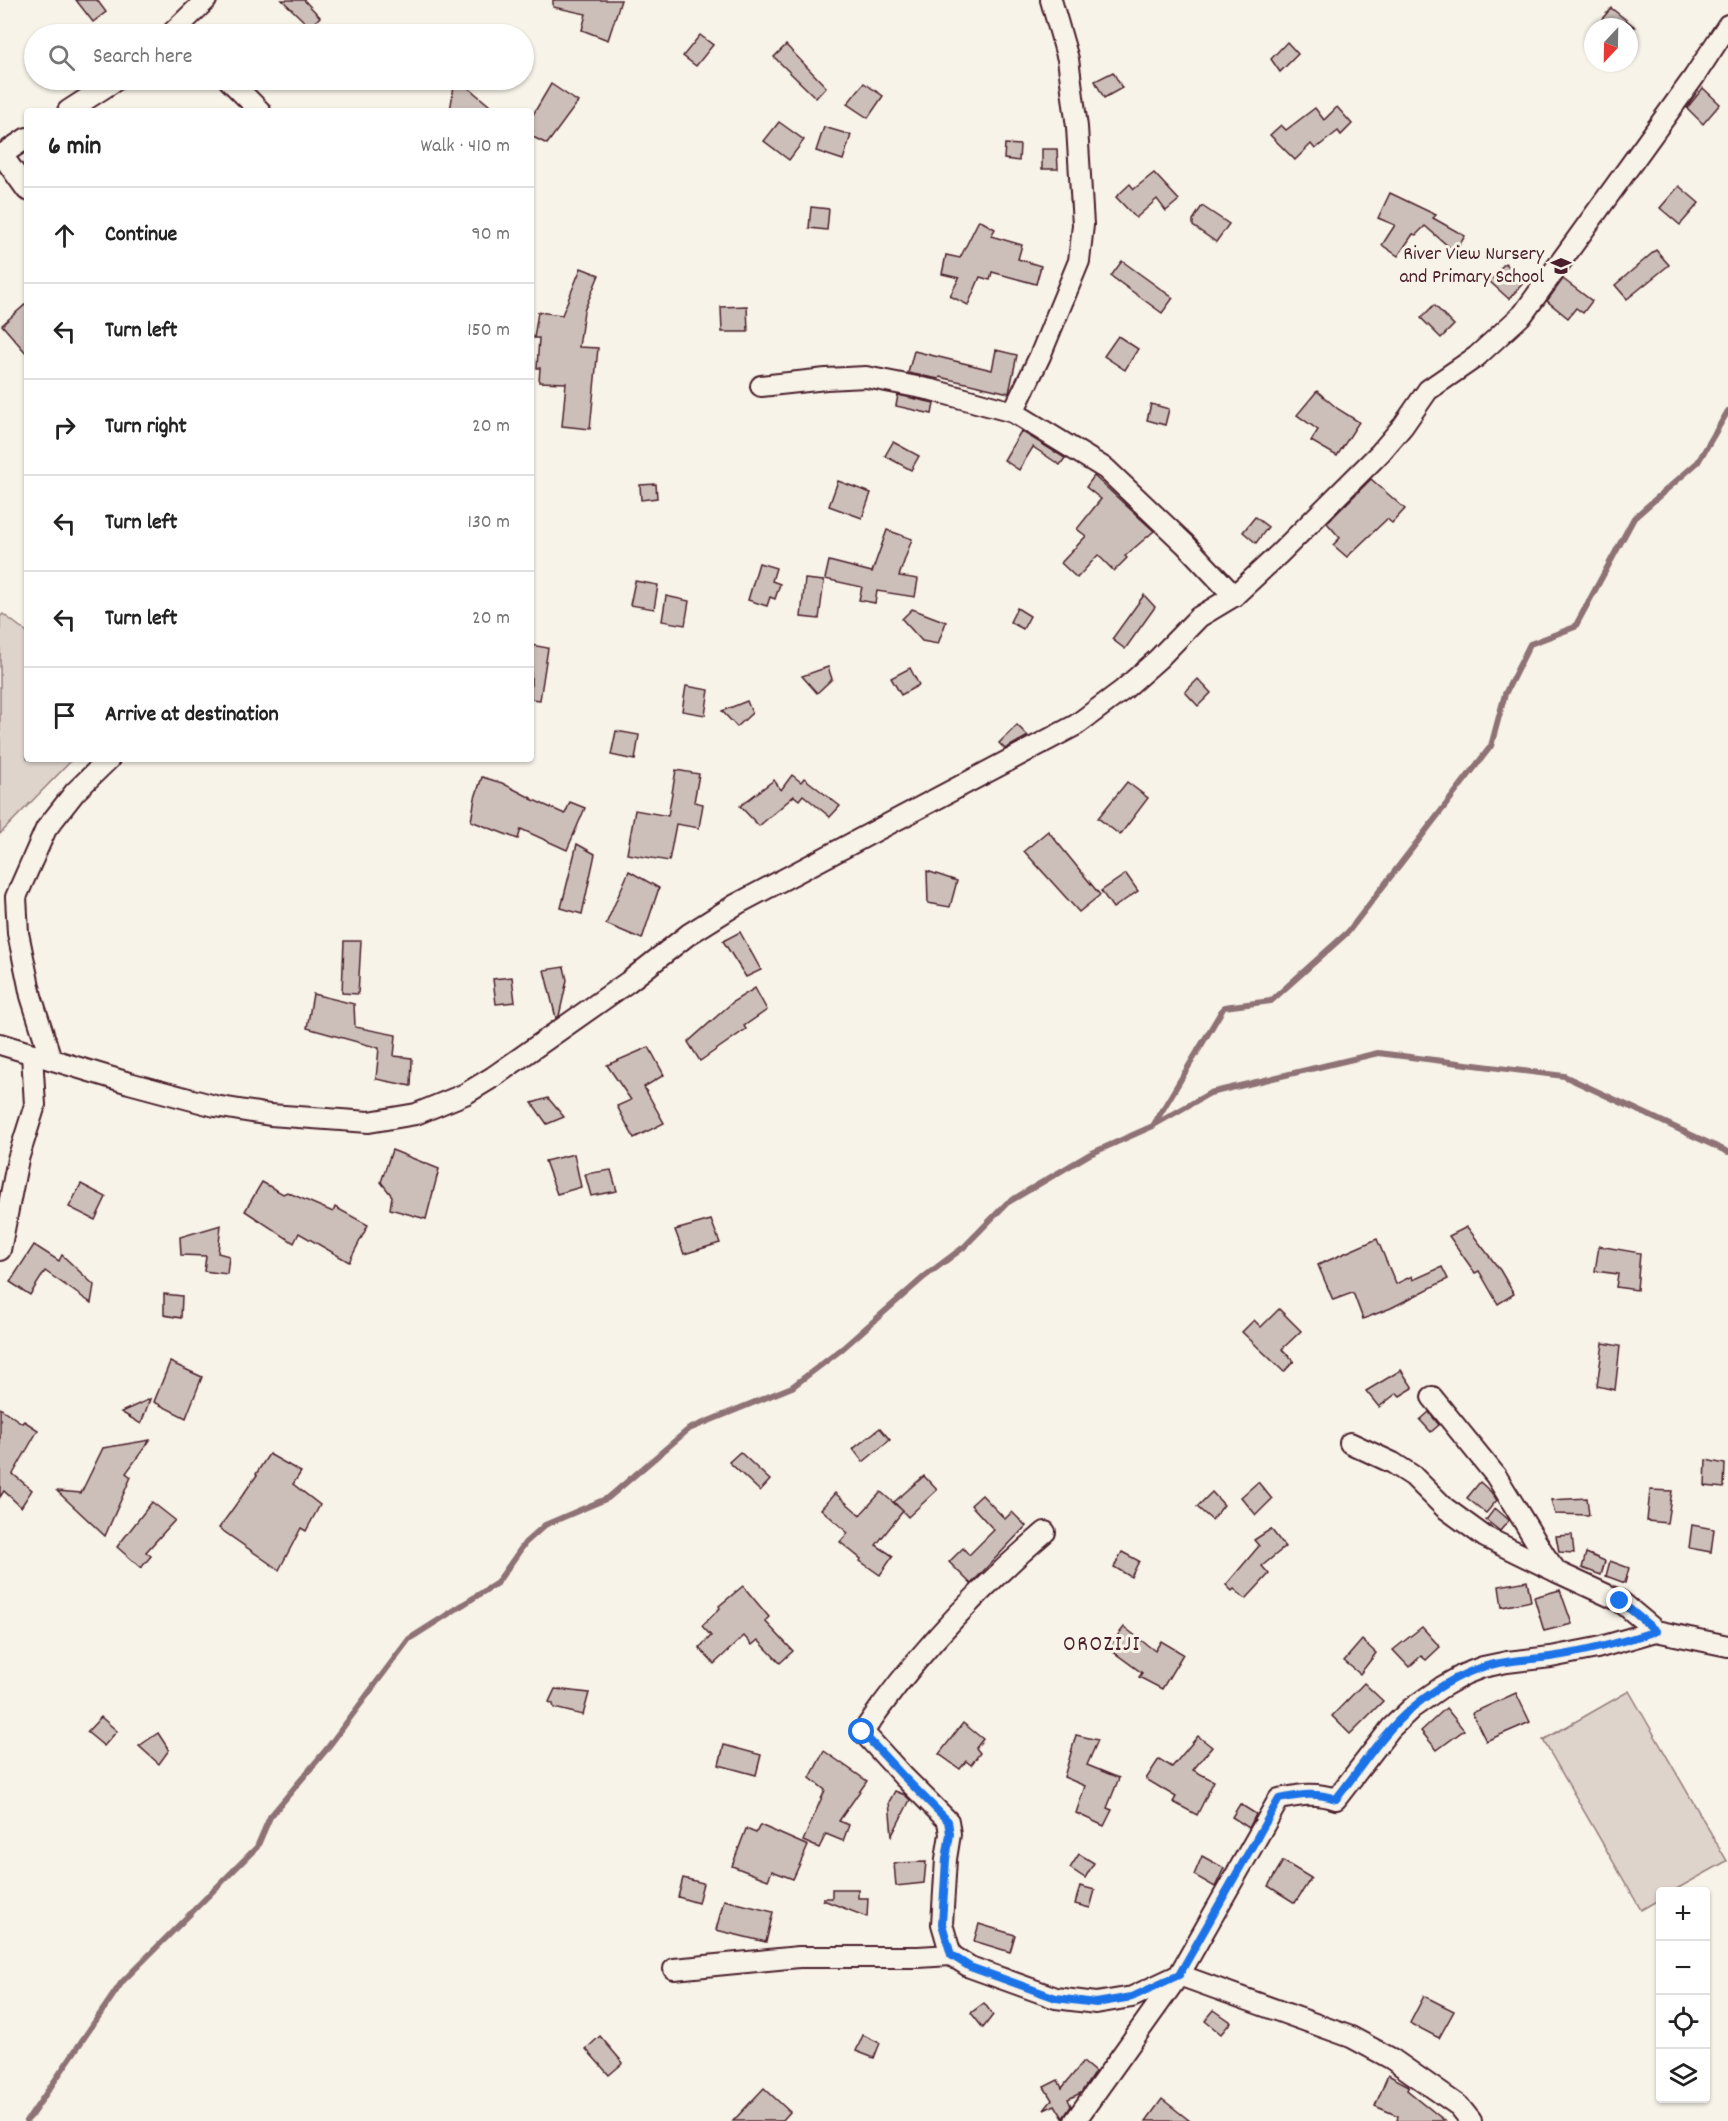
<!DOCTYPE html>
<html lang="en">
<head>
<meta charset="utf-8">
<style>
	:root { --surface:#fff; --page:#f2f2f2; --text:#222; --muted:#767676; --line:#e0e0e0 }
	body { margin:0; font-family:Dekko,sans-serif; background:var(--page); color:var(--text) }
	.controls { position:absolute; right:18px; bottom:18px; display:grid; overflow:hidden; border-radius:6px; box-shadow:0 2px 4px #0004 }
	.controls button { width:54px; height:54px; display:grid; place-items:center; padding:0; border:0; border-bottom:2px solid var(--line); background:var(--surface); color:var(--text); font:30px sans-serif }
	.compass { position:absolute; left:1584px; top:18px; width:54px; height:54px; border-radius:50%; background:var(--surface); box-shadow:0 2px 4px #0004; rotate:202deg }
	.stop { position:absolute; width:18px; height:18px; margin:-14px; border:4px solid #1a73e8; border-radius:50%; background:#fff }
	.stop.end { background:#1a73e8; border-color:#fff; box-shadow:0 2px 6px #0008 }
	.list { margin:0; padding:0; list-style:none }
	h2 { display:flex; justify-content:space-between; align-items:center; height:78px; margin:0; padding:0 24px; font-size:26px }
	h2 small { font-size:20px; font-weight:400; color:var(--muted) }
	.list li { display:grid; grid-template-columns:39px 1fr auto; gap:18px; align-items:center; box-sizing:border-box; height:96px; padding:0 24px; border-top:2px solid var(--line) }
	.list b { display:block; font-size:22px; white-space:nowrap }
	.list em { font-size:20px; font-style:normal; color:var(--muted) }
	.icon { flex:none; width:33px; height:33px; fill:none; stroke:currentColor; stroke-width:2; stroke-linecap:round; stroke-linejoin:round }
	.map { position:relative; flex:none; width:1728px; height:2121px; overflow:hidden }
	.search { position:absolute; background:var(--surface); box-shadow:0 2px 4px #0004; left:24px; top:24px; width:510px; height:66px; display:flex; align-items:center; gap:15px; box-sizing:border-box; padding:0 21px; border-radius:33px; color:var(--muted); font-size:22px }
	.panel { position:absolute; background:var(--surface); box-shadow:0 2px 4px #0004; left:24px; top:108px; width:510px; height:654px; border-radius:6px }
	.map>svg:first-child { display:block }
	.green { fill:#ded4cc; stroke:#947a7c; stroke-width:1.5 }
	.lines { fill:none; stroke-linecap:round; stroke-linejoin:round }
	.stream { stroke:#8e7275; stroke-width:6 }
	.building { fill:#ccbfb9; stroke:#4a1f2b; stroke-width:1.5 }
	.minor-casing { stroke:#4a1f2b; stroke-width:24 }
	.minor { stroke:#f7f3e8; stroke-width:20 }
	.route { stroke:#1a73e8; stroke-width:8 }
	.labels { text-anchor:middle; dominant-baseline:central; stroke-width:6; stroke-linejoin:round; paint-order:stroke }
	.poi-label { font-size:20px; fill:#4a1f2b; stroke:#f7f3e8; text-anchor:end }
	.quarter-label { font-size:22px; letter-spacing:1.5px; fill:#4a1f2b; stroke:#f7f3e8 }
</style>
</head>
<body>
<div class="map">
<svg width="1728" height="2121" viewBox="0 0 1728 2121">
	<rect width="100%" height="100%" fill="#f7f3e8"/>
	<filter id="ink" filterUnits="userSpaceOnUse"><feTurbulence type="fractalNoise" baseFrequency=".0167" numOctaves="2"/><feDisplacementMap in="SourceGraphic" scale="12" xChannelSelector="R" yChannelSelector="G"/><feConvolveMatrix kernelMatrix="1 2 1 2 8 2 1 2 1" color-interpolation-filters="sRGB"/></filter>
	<g filter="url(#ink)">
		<!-- green -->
		<g class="green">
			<path d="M3 614 27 632V759H73L0 834V617Z"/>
			<path d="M1629 1691 1727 1861 1673 1891 1660 1892V1899L1641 1910 1543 1740Z"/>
		</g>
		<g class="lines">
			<!-- stream -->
			<g class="stream">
				<path d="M1154 1125 1210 1093 1378 1053 1564 1076 1728 1152"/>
				<path d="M26 2121 30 2117 122 1982 257 1847 270 1817 326 1750 409 1639 497 1583 525 1543 545 1525 608 1498 689 1429 792 1387 842 1349 924 1277 964 1247 1007 1203 1090 1154 1153 1126 1224 1007 1271 1001 1348 932 1491 746 1505 694 1530 644 1575 627 1634 518 1698 462 1728 411"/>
			</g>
		</g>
		<!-- building -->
		<g class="building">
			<path d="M76 0H97L106 12 93 22Z"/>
			<path d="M282 0H304L320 17 310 27Z"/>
			<path d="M553 0H621L608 40 582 30 586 14 553 7Z"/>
			<path d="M1611 8 1635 27H1610L1602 19Z"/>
			<path d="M700 35 713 45 696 66 683 56Z"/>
			<path d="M1287 42 1298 54 1280 72 1271 59Z"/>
			<path d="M786 45 826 87 816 98 774 57Z"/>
			<path d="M1113 72 1122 88 1104 98 1095 81Z"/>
			<path d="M455 80H459L496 111H450Z"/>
			<path d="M864 83 883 96 868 118 847 104Z"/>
			<path d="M551 84 578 102 547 144 531 136V118Z"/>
			<path d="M1703 88 1720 104 1703 124 1687 108Z"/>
			<path d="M1337 107 1352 124 1341 135 1338 131 1315 149 1311 144 1295 160 1270 135 1281 125 1286 130 1315 108 1324 120Z"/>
			<path d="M779 122 804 140 789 160 764 141Z"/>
			<path d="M824 127 851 135 843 160 816 151Z"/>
			<path d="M1005 144 1020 145 1019 161 1004 159Z"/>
			<path d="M1042 149H1057L1058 169H1042Z"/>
			<path d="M1154 173 1179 200 1166 211 1157 199 1136 218 1116 197 1130 184 1134 189Z"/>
			<path d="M1679 186 1699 203 1680 225 1660 208Z"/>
			<path d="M1390 193 1436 215 1433 218 1465 236 1455 252 1425 226 1416 235 1413 234 1398 256 1382 245 1395 225 1378 218Z"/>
			<path d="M1202 206 1229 224 1216 242 1193 226V220Z"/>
			<path d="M811 207 829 209 827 230 809 228Z"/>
			<path d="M979 220 995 229 991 236 1022 245 1018 259 1041 266 1036 284 992 272 990 280 980 277 968 305 950 296 959 278 942 274 946 255 960 258Z"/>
			<path d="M1656 250 1669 265 1627 299 1615 285Z"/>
			<path d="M1122 261 1173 298 1162 313 1111 276Z"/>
			<path d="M1505 263 1525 281 1509 299 1489 281Z"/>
			<path d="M581 268 599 275 584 311 579 347 598 348 590 429 562 426 566 383 539 382 540 368H537L539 338H534L538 312 562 315Z"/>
			<path d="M1563 279 1592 301 1583 313 1576 308 1568 318 1547 301Z"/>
			<path d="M27 303V354L2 325Z"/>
			<path d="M1434 305 1454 325 1441 338 1421 318Z"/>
			<path d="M747 306 748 332H722L721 307Z"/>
			<path d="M1118 336 1138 349 1125 370 1104 356Z"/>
			<path d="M996 350 1017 355 1009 393 940 377 939 379 908 373 914 351 992 370Z"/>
			<path d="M1317 391 1338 409 1359 422 1337 456 1311 441 1318 430 1297 415Z"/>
			<path d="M898 395 934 403 932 414 896 406Z"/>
			<path d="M1151 404 1169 409 1165 425 1147 420Z"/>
			<path d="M1021 431 1065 458 1060 465 1033 447 1019 470 1004 460Z"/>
			<path d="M893 442 919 456 911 470 885 456Z"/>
			<path d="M1094 476 1154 531 1125 556 1127 558 1114 571 1098 555 1077 578 1061 563 1086 536 1077 529 1101 499 1086 487Z"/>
			<path d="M1371 479 1405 509 1392 523 1387 519 1347 557 1333 545 1340 538 1327 523Z"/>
			<path d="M838 481 871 493 862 518 829 506Z"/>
			<path d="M656 484 657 498 641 500 640 485Z"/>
			<path d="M1255 517 1268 527 1256 543 1243 532Z"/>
			<path d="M887 530 912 539 899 576 918 579 915 597 877 591 875 603 859 600 862 587 825 579 829 561 872 572Z"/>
			<path d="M759 563 776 568 772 581 780 584 775 599 770 597 767 606 748 600Z"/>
			<path d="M805 579 824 581 819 619 801 617Z"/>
			<path d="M635 581 658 585 654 609 630 605Z"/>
			<path d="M1144 595 1155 607 1125 649 1112 639Z"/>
			<path d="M666 596 689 601 685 625 662 621Z"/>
			<path d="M1017 608 1030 616 1023 629 1010 622Z"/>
			<path d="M912 609 946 622 938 644 922 641 902 619Z"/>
			<path d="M531 645 548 648 540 700 531 699Z"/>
			<path d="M828 667 832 679 817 693 802 676Z"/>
			<path d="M910 668 919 685 901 695 891 678Z"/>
			<path d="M1198 679 1211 693 1198 706 1185 692Z"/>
			<path d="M686 686 709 690 705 715 682 711Z"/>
			<path d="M747 701 752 713 737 727 722 711Z"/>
			<path d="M1017 725 1028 736 1005 749 999 743Z"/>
			<path d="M616 731 639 735 635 760 611 755Z"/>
			<path d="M676 770 699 774 694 802 703 804 699 828 676 824 669 861 627 854 635 810 668 816Z"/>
			<path d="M792 775 801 782 804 778 840 806 830 817 803 795 799 800 794 796 759 826 740 806 774 780 781 790Z"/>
			<path d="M482 777 502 783 531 798V799L565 814 570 802 585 808 567 850 521 829 518 839 471 821 475 798Z"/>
			<path d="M1127 782 1148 798 1120 835 1098 818Z"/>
			<path d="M1048 831 1100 895 1079 912 1024 851Z"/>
			<path d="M577 844 595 854 582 914 561 908Z"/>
			<path d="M629 871 659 888 642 939 606 924Z"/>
			<path d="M927 871 957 881 950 907 928 903Z"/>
			<path d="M1126 874 1138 891 1113 908 1101 891Z"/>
			<path d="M740 932 761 970 746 977 723 941Z"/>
			<path d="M344 941H361L358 994 342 993Z"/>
			<path d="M564 967 567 980 559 1016 556 1018 544 970Z"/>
			<path d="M512 977 515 1002 496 1004 493 979Z"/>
			<path d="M755 988 767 1010 744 1026 746 1029 700 1061 688 1042 734 1001Z"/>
			<path d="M313 994 354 1004 355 1027 396 1035 394 1056 412 1058 411 1086 376 1079 379 1048 307 1028Z"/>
			<path d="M649 1047 664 1075 644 1087 664 1123 634 1138 617 1106 631 1100 607 1065Z"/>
			<path d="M548 1098 564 1117 547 1124 532 1103Z"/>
			<path d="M392 1150 439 1169 426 1219 390 1209 392 1196 381 1182Z"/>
			<path d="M574 1154 581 1187 557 1194 545 1161Z"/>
			<path d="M611 1170 617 1191 591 1196 585 1174Z"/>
			<path d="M262 1182 283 1194 287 1192 333 1212 335 1207 368 1225 349 1262 299 1233 294 1243 245 1211Z"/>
			<path d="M81 1184 106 1197 95 1220 69 1207Z"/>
			<path d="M711 1220 720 1243 684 1254 675 1230Z"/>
			<path d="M221 1225 218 1253 229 1256 227 1274 204 1271 206 1256 181 1255 180 1237Z"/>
			<path d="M1467 1227 1500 1270 1514 1294 1498 1304 1479 1271 1475 1273 1449 1236Z"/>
			<path d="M1377 1239 1396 1284 1412 1276 1413 1280 1442 1267 1448 1279 1391 1308 1363 1319 1354 1295 1352 1293 1333 1300 1318 1265Z"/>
			<path d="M34 1245 59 1261 62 1255 94 1285 91 1303 45 1271 30 1295 10 1282Z"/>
			<path d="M1599 1246 1640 1253 1637 1290 1616 1287 1618 1274 1595 1271Z"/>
			<path d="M164 1294 182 1296 181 1318 164 1315Z"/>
			<path d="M1279 1309 1301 1331 1282 1349 1294 1361 1284 1372 1242 1332 1254 1320 1261 1327Z"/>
			<path d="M1603 1343 1620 1346 1615 1390 1597 1386Z"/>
			<path d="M170 1362 202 1377 186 1418 154 1402Z"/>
			<path d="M1401 1370 1413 1388 1400 1396 1397 1393 1379 1407 1366 1391Z"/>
			<path d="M150 1399 141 1424 121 1412Z"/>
			<path d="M0 1408 22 1423 24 1421 38 1430 13 1474 32 1490 21 1507 4 1491 0 1497Z"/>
			<path d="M1429 1412 1439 1425 1431 1432 1420 1420Z"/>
			<path d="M880 1428 890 1440 863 1462 853 1449Z"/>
			<path d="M150 1440 126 1473 131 1477 105 1536 57 1491 81 1493 103 1448Z"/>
			<path d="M740 1452 770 1480 760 1491 729 1462Z"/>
			<path d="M269 1454 301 1472 293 1484 320 1505 306 1531 301 1528 279 1570 219 1528 257 1475 256 1474Z"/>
			<path d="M1706 1460 1725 1464 1724 1488 1705 1486Z"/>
			<path d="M924 1476 937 1490 908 1517 894 1502Z"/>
			<path d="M1258 1482 1272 1499 1256 1515 1241 1497Z"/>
			<path d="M1480 1482 1491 1492 1497 1500 1486 1513 1467 1498Z"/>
			<path d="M1650 1490 1672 1491 1667 1523 1647 1521Z"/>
			<path d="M881 1492 903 1511 876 1545 893 1556 880 1575 860 1561 861 1559 840 1542 848 1533 821 1509 835 1493 860 1515Z"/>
			<path d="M1212 1492 1224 1505 1212 1520 1197 1507Z"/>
			<path d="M982 1495 1005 1519 1012 1512 1026 1526 971 1584 949 1562 963 1548 969 1555 994 1530 971 1505Z"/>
			<path d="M1587 1498 1589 1515 1555 1514 1551 1500Z"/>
			<path d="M152 1502 175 1520 146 1552 151 1556 141 1568 117 1547Z"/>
			<path d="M1495 1508 1509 1520 1500 1531 1486 1520Z"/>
			<path d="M1692 1525 1714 1529 1711 1552 1689 1548Z"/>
			<path d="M1271 1529 1285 1547 1262 1566 1269 1574 1246 1599 1234 1589 1232 1591 1226 1585 1259 1546 1254 1540Z"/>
			<path d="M1572 1535 1574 1553 1559 1552 1556 1536Z"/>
			<path d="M1122 1552 1139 1561 1131 1577 1114 1567Z"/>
			<path d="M1586 1553 1605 1561 1601 1575 1582 1568Z"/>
			<path d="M1610 1561 1629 1568 1625 1583 1606 1576Z"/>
			<path d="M1527 1581 1531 1601 1502 1607 1499 1586Z"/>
			<path d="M743 1586 769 1617 765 1621 793 1651 780 1663 758 1640 752 1645 744 1636 714 1664 699 1648 711 1636 702 1626 720 1608 719 1606Z"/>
			<path d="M1560 1590 1572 1624 1544 1631 1534 1597Z"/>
			<path d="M1124 1627 1155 1651 1161 1641 1183 1654 1162 1689 1139 1677 1142 1673 1108 1648Z"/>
			<path d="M1422 1627 1440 1647 1426 1660 1421 1656 1409 1667 1393 1650Z"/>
			<path d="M1362 1640 1376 1653 1360 1674 1344 1661Z"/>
			<path d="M1364 1683 1383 1701 1350 1734 1332 1716Z"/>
			<path d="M555 1689 589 1693 583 1715 554 1708 553 1704 549 1702Z"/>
			<path d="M1516 1693 1530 1722 1486 1741 1472 1713Z"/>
			<path d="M1446 1708 1464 1730 1437 1750 1421 1731Z"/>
			<path d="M101 1717 117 1731 104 1746 87 1732Z"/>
			<path d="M963 1723 983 1739 976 1748 980 1753 971 1765 966 1761 960 1769 939 1754Z"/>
			<path d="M158 1733 169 1750 159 1764 139 1746Z"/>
			<path d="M1076 1735 1098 1740 1087 1765 1119 1778 1107 1808 1112 1810 1104 1826 1076 1813 1085 1786 1064 1777Z"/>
			<path d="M1198 1736 1212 1747 1193 1770 1214 1781 1197 1815 1173 1802 1176 1797 1146 1779 1159 1759 1172 1767Z"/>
			<path d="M724 1745 761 1755 756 1775 719 1765Z"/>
			<path d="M824 1751 867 1781 839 1821 849 1825 843 1841 826 1834 819 1848 803 1841 825 1790 810 1778Z"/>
			<path d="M895 1791 905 1795 910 1800 892 1835 889 1802Z"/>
			<path d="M1240 1804 1256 1814 1249 1828 1232 1817Z"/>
			<path d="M760 1825 808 1846 793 1879 772 1871 768 1880 732 1866 746 1829 756 1833Z"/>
			<path d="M1079 1854 1094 1863 1085 1878 1070 1868Z"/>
			<path d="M1202 1856 1224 1868 1215 1887 1194 1875Z"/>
			<path d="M1283 1861 1311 1878 1295 1903 1268 1886Z"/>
			<path d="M926 1862 924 1883 896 1886 894 1863Z"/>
			<path d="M683 1878 703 1883 698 1903 678 1897Z"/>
			<path d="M1080 1886 1095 1890 1090 1908 1075 1904Z"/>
			<path d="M832 1889H858V1898H868L867 1917 823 1900V1898H832Z"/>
			<path d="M724 1900 773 1912 766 1942 716 1930Z"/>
			<path d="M979 1924 1015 1935 1010 1952 974 1941Z"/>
			<path d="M1424 1996 1454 2011 1439 2038 1410 2023Z"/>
			<path d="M984 2003 993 2015 983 2028 971 2013Z"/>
			<path d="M1214 2010 1231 2022 1221 2034 1205 2021Z"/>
			<path d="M863 2035 880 2043 874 2058 856 2051Z"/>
			<path d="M600 2036 623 2063 609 2075 586 2049Z"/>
			<path d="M1083 2062 1095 2072 1081 2093 1068 2099 1071 2106 1063 2118 1055 2105 1044 2110 1052 2100 1044 2087 1058 2080 1062 2088Z"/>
			<path d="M1388 2075 1409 2086 1407 2090 1445 2121H1397L1398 2116 1375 2106Z"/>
			<path d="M764 2088 790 2112 782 2121H733Z"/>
			<path d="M1162 2099 1190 2121H1146Z"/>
		</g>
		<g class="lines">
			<!-- minor casing -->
			<g class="minor-casing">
				<g id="minor">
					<path d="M1051 0 1068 59 1077 127 1083 225 1079 261 1040 356 1013 412 1106 469 1185 544 1234 596"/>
					<path d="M171 34 206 0"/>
					<path d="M229 80 260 111"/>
					<path d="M68 111 116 80"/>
					<path d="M2 155 27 190"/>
					<path d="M0 156 27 138"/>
					<path d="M761 386 826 379 866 377 932 390 1013 412"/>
					<path d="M0 1044 129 1083 215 1106 270 1115 369 1122 416 1114 465 1094 493 1077 628 982 689 934 737 904 1076 725 1123 690 1158 659 1199 617 1234 596 1279 554 1380 453 1403 426 1428 390 1476 357 1523 314 1694 77 1728 25"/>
					<path d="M51 1059 31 996 18 933 16 897 46 829 75 792 109 759"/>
					<path d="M0 1250 18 1159 35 1105 32 1054"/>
					<path d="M1432 1397 1496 1476 1545 1556 1557 1572 1620 1601 1656 1631 1728 1646"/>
					<path d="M1350 1443 1393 1463 1413 1476 1445 1508 1485 1537 1555 1571"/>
					<path d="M1045 1532C976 1591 914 1657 863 1732L903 1776 948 1821 950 1834 946 1859 942 1924 951 1955 970 1967 1056 1998 1096 2003 1132 1997 1179 1975 1279 1799C1301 1795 1314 1792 1336 1799L1391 1728 1412 1708 1442 1687 1465 1674 1483 1667 1507 1662 1551 1657 1597 1648 1656 1631"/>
					<path d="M674 1969 799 1957H918L951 1955"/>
					<path d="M1075 2121 1179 1975 1351 2037 1392 2059 1459 2106 1471 2121"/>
				</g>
			</g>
			<!-- minor -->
			<use href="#minor" class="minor"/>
		</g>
	</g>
	<g class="lines" filter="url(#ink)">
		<!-- route -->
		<path class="route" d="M862 1732 903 1776 948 1821 950 1834 946 1859 942 1924 951 1955 970 1967 1056 1998 1096 2003 1132 1997 1179 1975 1279 1799C1301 1795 1314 1792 1336 1799 1360 1769 1382 1733 1412 1708 1432 1691 1458 1675 1483 1667 1504 1660 1528 1660 1550 1657 1586 1652 1622 1642 1656 1631L1620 1601"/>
	</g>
	<!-- icons -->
	<defs>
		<g id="school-bare" transform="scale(1.62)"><path d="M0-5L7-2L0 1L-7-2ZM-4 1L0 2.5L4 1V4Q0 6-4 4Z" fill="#4a1f2b" stroke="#f7f3e8" stroke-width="2.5" paint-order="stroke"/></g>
	</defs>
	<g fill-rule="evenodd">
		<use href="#school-bare" x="1561" y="266"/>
	</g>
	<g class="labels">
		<!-- poi labels -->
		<g class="poi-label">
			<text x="1544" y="255">River View Nursery<tspan x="1544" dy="23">and Primary School</tspan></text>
		</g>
		<!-- quarter labels -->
		<g class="quarter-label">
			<text x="1102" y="1645">OROZIJI</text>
		</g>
	</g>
</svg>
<div class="controls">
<button>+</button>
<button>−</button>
<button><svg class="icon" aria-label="locate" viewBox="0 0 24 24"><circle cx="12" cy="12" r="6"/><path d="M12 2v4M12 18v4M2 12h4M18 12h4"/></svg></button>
<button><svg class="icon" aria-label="layers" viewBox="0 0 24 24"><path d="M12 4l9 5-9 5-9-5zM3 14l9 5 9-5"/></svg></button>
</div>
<svg class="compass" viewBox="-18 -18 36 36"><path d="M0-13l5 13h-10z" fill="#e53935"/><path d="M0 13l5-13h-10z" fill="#767676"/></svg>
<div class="stop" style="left:862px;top:1732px"></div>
<div class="stop end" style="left:1620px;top:1601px"></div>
<div class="search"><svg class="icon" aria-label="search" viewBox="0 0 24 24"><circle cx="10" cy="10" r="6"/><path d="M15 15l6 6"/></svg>Search here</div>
<section class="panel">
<h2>6 min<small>Walk · 410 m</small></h2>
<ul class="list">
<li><svg class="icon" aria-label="ahead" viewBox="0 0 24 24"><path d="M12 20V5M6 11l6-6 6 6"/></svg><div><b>Continue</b></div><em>90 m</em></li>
<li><svg class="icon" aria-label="left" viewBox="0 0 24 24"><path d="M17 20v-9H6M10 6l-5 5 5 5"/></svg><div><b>Turn left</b></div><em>150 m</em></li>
<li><svg class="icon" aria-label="right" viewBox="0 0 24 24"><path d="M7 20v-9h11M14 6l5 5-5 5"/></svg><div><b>Turn right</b></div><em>20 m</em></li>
<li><svg class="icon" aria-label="left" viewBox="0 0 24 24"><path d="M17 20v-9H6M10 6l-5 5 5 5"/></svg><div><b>Turn left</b></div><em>130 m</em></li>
<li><svg class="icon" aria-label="left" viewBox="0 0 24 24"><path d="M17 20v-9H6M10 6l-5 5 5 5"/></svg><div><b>Turn left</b></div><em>20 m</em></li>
<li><svg class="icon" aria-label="arrive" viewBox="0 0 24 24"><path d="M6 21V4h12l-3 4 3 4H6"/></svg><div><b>Arrive at destination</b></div></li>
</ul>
</section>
</div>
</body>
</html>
